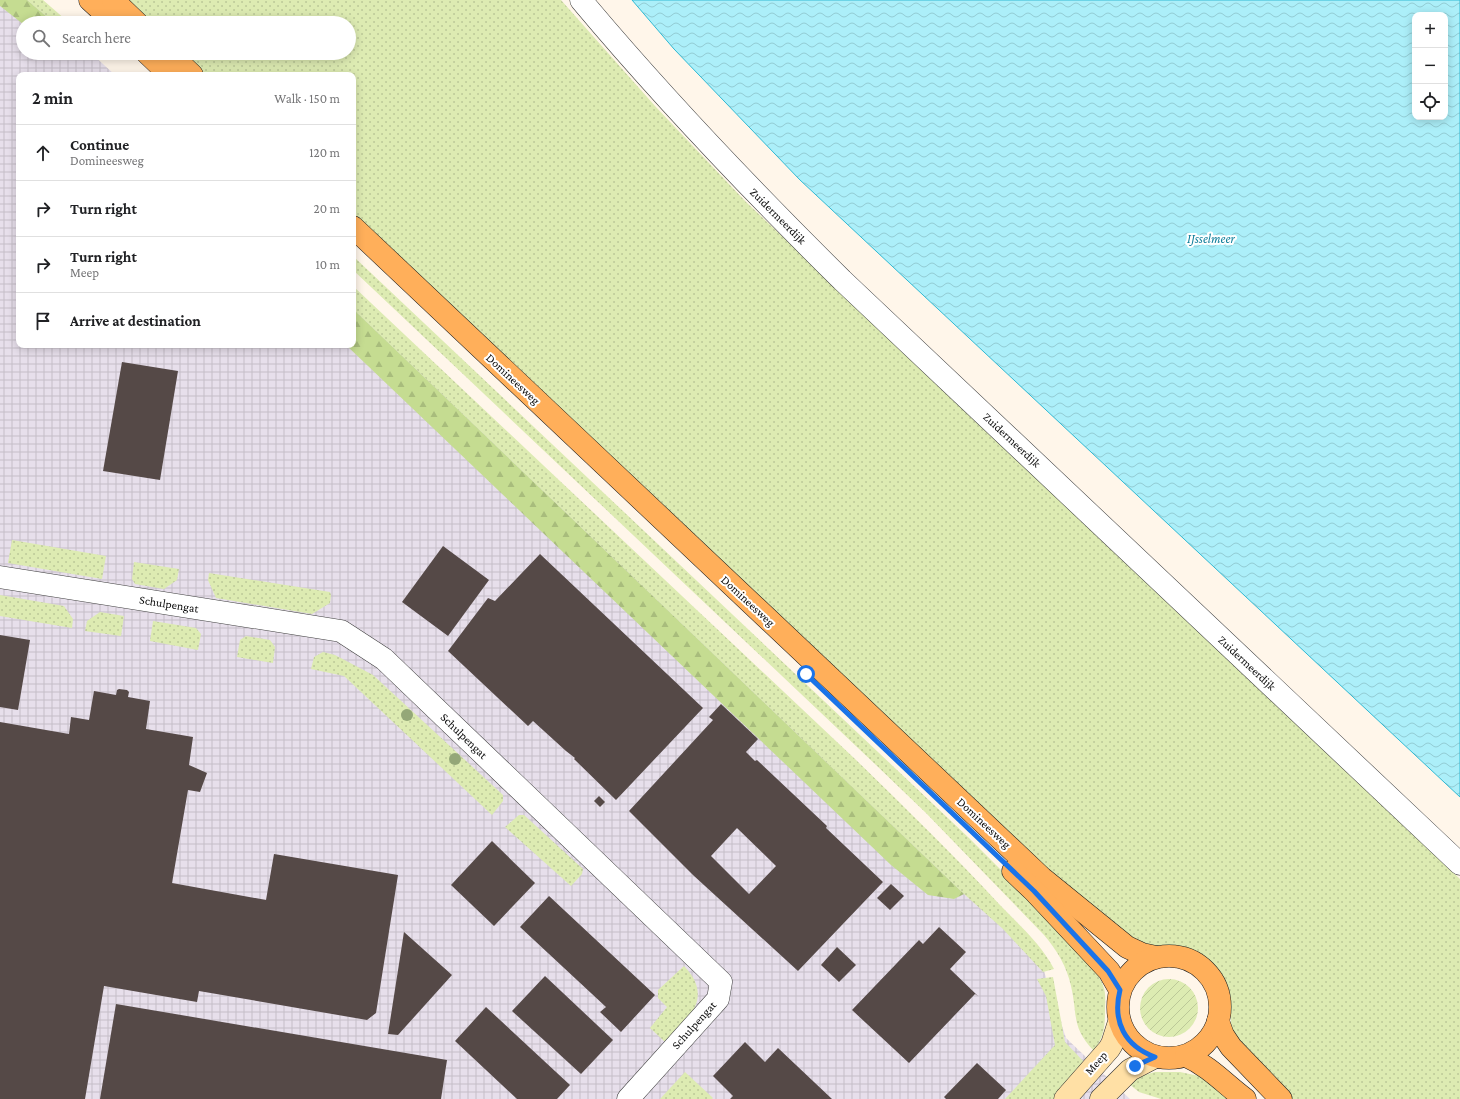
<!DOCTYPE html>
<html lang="en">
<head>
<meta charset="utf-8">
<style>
	:root { --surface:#fff; --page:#f2f2f2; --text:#202124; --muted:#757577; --line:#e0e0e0 }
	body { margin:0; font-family:"Crimson Pro",serif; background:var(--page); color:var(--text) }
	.controls { position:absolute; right:12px; top:12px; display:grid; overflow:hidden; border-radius:8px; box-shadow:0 2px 10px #0003 }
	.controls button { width:36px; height:36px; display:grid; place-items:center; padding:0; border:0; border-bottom:1px solid var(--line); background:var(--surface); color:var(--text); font:20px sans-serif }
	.stop { position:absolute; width:12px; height:12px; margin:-9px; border:3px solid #1a73e8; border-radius:50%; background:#fff }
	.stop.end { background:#1a73e8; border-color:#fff; box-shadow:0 1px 4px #0008 }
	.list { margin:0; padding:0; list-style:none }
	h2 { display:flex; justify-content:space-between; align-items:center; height:52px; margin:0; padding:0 16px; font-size:17px }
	h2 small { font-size:13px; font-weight:400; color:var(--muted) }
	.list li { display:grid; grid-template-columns:26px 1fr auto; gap:12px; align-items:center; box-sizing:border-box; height:56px; padding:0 16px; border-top:1px solid var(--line) }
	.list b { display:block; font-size:15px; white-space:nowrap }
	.list p { margin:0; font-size:13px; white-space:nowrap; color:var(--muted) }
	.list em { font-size:13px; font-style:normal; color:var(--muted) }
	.icon { flex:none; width:22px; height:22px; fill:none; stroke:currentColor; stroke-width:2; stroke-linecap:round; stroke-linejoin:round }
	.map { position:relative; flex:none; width:1460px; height:1099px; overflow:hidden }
	.search { position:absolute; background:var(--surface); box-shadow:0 2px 10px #0003; left:16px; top:16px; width:340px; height:44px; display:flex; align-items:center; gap:10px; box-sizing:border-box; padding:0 14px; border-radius:22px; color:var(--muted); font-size:15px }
	.panel { position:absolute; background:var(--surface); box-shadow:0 2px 10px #0003; left:16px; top:72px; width:340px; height:276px; border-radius:8px }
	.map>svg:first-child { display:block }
	.industrial { fill:url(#industrial-grid) }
	.grass { fill:url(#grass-dots) }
	.forest { fill:url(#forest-firs) }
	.garden { fill:url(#garden-furrows) }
	.water { fill:url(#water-waves); stroke:#30b9d3; fill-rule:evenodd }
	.building { fill:#554947; fill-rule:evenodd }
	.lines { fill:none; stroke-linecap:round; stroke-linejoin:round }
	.minor-casing { stroke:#3f3f3f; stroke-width:23 }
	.secondary-casing { stroke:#2e2e2e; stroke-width:23 }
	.primary-casing { stroke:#1d1d1d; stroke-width:23 }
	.minor { stroke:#fff; stroke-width:22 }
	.secondary { stroke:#ffe0a5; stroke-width:22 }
	.primary { stroke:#ffaf5a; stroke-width:22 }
	.tree { fill:#94a778 }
	.route { stroke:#1a73e8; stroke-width:5 }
	.labels { text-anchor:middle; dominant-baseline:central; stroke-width:4; stroke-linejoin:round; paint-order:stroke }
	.street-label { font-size:12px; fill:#0c0c0c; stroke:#fff }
	.water-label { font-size:13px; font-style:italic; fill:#107f9b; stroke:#fff }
</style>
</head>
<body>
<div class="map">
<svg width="1460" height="1099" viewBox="0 0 1460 1099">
	<defs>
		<pattern id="industrial-grid" width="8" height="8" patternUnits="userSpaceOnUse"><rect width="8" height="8" fill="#e7dfeb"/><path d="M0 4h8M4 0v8" fill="none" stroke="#c5bec8"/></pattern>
		<pattern id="grass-dots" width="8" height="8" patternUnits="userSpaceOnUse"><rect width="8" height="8" fill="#ddebb2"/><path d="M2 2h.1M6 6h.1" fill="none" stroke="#bcc898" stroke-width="1.8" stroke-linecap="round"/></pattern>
		<pattern id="forest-firs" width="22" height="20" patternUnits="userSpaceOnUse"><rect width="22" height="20" fill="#c5dc91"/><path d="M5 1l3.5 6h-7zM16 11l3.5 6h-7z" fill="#a8bc7c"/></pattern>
		<pattern id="garden-furrows" width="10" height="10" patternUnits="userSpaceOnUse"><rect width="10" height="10" fill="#ddebb2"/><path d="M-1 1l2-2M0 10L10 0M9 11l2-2" fill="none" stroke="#bcc898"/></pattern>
		<pattern id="water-waves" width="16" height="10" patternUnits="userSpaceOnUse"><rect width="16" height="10" fill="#aceff9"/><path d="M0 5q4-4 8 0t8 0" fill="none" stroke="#93ccd4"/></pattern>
	</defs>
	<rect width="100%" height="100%" fill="#fff6ea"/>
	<!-- industrial -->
	<path class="industrial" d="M0 0H28L58 23H23V53H91L115 75H19V345H353V307L1041 962 1066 1038 1130 1099H0Z"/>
	<!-- grass -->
	<g class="grass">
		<path d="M27 0H43L66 20 65 23H54Z"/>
		<path d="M120 0H561L655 106 746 202 1460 879V1099H1288L1232 1032 1228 992 1225 980 1213 966 1200 954 1186 949 1171 946 1156 947 1140 944 1027 856 353 220V75H199L176 53H349V23H144Z"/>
		<path d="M353 256 969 838 1027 896 1096 972C1105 986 1106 992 1105 1007 1105 1027 1105 1034 1094 1051 1071 1027 1078 1016 1071 986 1067 967 1057 950 1044 935L926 813 876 765 353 270Z"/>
		<path d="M353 286 855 759C904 807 953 854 999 904 1018 924 1041 944 1054 969L1043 972 1003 929 964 894 353 309Z"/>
		<path d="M12 540 106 556 102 579 8 563Z"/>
		<path d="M134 562 179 569 177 580 164 589 135 584 132 579Z"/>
		<path d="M209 573 330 592 331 595 330 603 312 614 216 598 208 580Z"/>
		<path d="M0 595 64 606 73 619 72 628 0 616Z"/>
		<path d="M100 612 124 616 121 636 85 631 87 621Z"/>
		<path d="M153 621 196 628 201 634 198 650 150 641Z"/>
		<path d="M246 636 270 640 275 647 273 663 237 657 240 640Z"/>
		<path d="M323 652 335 655 373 675 503 795V801L492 815 344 676 311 669 314 657Z"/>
		<path d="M519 815H524L583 869 582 874 571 886 505 827Z"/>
		<path d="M684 966C714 997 689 1019 666 1043L650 1028 667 1007 658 998V990Z"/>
		<path d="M1053 977 1065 1042 1085 1063 1056 1099H1005L1055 1045 1046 996 1037 979Z"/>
		<path d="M685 1072 713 1098 712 1099H660Z"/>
		<path d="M1155 1072H1180L1199 1076 1230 1099H1161L1139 1092 1129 1084 1141 1076Z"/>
	</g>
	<!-- forest -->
	<g class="forest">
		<path d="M0 0H27L54 23H23V24L0 6Z"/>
		<path d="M353 309 964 894 954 899 928 895 891 865 346 345H353Z"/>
	</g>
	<!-- garden -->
	<circle class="garden" cx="1169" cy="1008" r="29"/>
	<!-- water -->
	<path class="water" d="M632 0H1460V797L800 180 674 49ZM1415 15H1445V117H1415Z"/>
	<!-- building -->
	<g class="building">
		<path d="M122 362 178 371 160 480 103 471Z"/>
		<path d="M443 546 489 580 448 636 402 602Z"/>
		<path d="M540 554 703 708 616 800 574 759 575 758 566 751 533 721 528 726 448 651 488 598 495 601Z"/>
		<path d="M0 635 30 640 18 710 0 707Z"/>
		<path d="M119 689 127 690 129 692 128 697 150 701 146 729 193 737 189 765 207 773 200 792 188 790 172 883 266 900 274 854 398 875 376 1013 367 1020 199 991 197 1002 104 986 85 1099H0V722L69 734 71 717 89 720 94 691 116 695 117 690Z"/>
		<path d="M721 704 758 739 746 752 755 761 757 760 827 826 826 828 883 882 798 971 693 875 629 811 713 720 709 717ZM737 828 776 866 749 894 711 856Z"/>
		<path d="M599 796 605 802 600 807 594 801Z"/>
		<path d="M492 841 535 883 494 926 451 885Z"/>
		<path d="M891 884 904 896 890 910 877 898Z"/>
		<path d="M549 896 655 995 621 1032 600 1012 606 1007 520 927Z"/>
		<path d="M939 927 966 952 950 969 978 996 975 994 909 1063 852 1010 919 940 923 944Z"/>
		<path d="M404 932 452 975 398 1035 388 1034Z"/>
		<path d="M837 947 856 965 839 982 821 965Z"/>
		<path d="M545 976 613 1040 581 1074 512 1011Z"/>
		<path d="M116 1004 447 1060 441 1099H100Z"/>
		<path d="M486 1007 570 1085 557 1099H517L455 1041Z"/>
		<path d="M745 1042 765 1062 778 1048 832 1099H730L733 1096 713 1076Z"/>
		<path d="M977 1063 1006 1090 998 1099H946L944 1097Z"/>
	</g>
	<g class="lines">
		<!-- minor casing -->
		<g class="minor-casing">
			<g id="minor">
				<path d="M581 0C663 98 751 190 842 280L1460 864"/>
				<path d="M0 577 341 631 384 659 721 982 718 999 628 1099"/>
			</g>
		</g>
		<!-- secondary casing -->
		<g class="secondary-casing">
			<g id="secondary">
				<path d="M1065 1099 1109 1049 1112 1044 1119 1022"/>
				<path d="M1101 1099 1130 1070 1155 1057"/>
			</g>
		</g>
		<!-- primary casing -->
		<g class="primary-casing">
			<g id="primary">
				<path d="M90 0 115 23"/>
				<path d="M113 0 137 23"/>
				<path d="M147 53 170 75"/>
				<path d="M169 53 192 75"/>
				<path d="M353 227 1042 878 1127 947 1142 954 1156 957"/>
				<path d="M1013 871 1034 891 1109 971 1120 990"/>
				<circle cx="1169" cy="1007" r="51"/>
				<path d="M1218 1021 1223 1035 1231 1047 1281 1099"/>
				<path d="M1186 1056C1209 1066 1225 1084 1245 1099"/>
			</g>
		</g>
		<!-- minor -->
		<use href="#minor" class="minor"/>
		<!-- secondary -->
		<use href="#secondary" class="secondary"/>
		<!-- primary -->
		<use href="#primary" class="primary"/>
	</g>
	<!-- trees -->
	<g class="tree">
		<circle cx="407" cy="715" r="6"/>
		<circle cx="455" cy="759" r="6"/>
	</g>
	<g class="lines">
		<!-- route -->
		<path class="route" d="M806 674 1034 891 1108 971 1120 990C1112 1022 1125 1046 1155 1057L1135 1066"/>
	</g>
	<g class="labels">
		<!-- street labels -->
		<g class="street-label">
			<text transform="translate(778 216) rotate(45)">Zuidermeerdijk</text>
			<text transform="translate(513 379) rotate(43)">Domineesweg</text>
			<text transform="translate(1012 440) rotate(43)">Zuidermeerdijk</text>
			<text transform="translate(748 601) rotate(43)">Domineesweg</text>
			<text transform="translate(169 604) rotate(9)">Schulpengat</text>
			<text transform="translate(1247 663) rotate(43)">Zuidermeerdijk</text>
			<text transform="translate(464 736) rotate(44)">Schulpengat</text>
			<text transform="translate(984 823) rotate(43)">Domineesweg</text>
			<text transform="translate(694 1025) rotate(-48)">Schulpengat</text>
			<text transform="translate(1096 1063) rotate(-49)">Meep</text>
		</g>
		<!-- water labels -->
		<g class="water-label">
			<text x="1211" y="238">IJsselmeer</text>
		</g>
	</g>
</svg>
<div class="controls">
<button>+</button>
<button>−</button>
<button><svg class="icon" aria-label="locate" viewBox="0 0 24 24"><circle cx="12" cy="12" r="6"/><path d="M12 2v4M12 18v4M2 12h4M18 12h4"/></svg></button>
</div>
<div class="stop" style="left:806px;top:674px"></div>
<div class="stop end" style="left:1135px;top:1066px"></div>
<div class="search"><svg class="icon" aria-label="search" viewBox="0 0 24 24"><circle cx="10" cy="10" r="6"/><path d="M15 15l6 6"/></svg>Search here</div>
<section class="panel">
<h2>2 min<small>Walk · 150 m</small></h2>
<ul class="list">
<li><svg class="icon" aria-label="ahead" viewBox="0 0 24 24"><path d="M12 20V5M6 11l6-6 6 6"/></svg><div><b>Continue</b><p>Domineesweg</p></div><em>120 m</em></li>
<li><svg class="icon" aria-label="right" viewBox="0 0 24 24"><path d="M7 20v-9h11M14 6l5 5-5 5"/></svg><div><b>Turn right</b></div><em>20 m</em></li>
<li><svg class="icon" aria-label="right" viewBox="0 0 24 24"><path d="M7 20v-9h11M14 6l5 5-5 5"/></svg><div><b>Turn right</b><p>Meep</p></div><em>10 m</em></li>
<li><svg class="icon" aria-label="arrive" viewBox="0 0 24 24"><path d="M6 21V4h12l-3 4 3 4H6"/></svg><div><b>Arrive at destination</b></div></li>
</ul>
</section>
</div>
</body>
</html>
